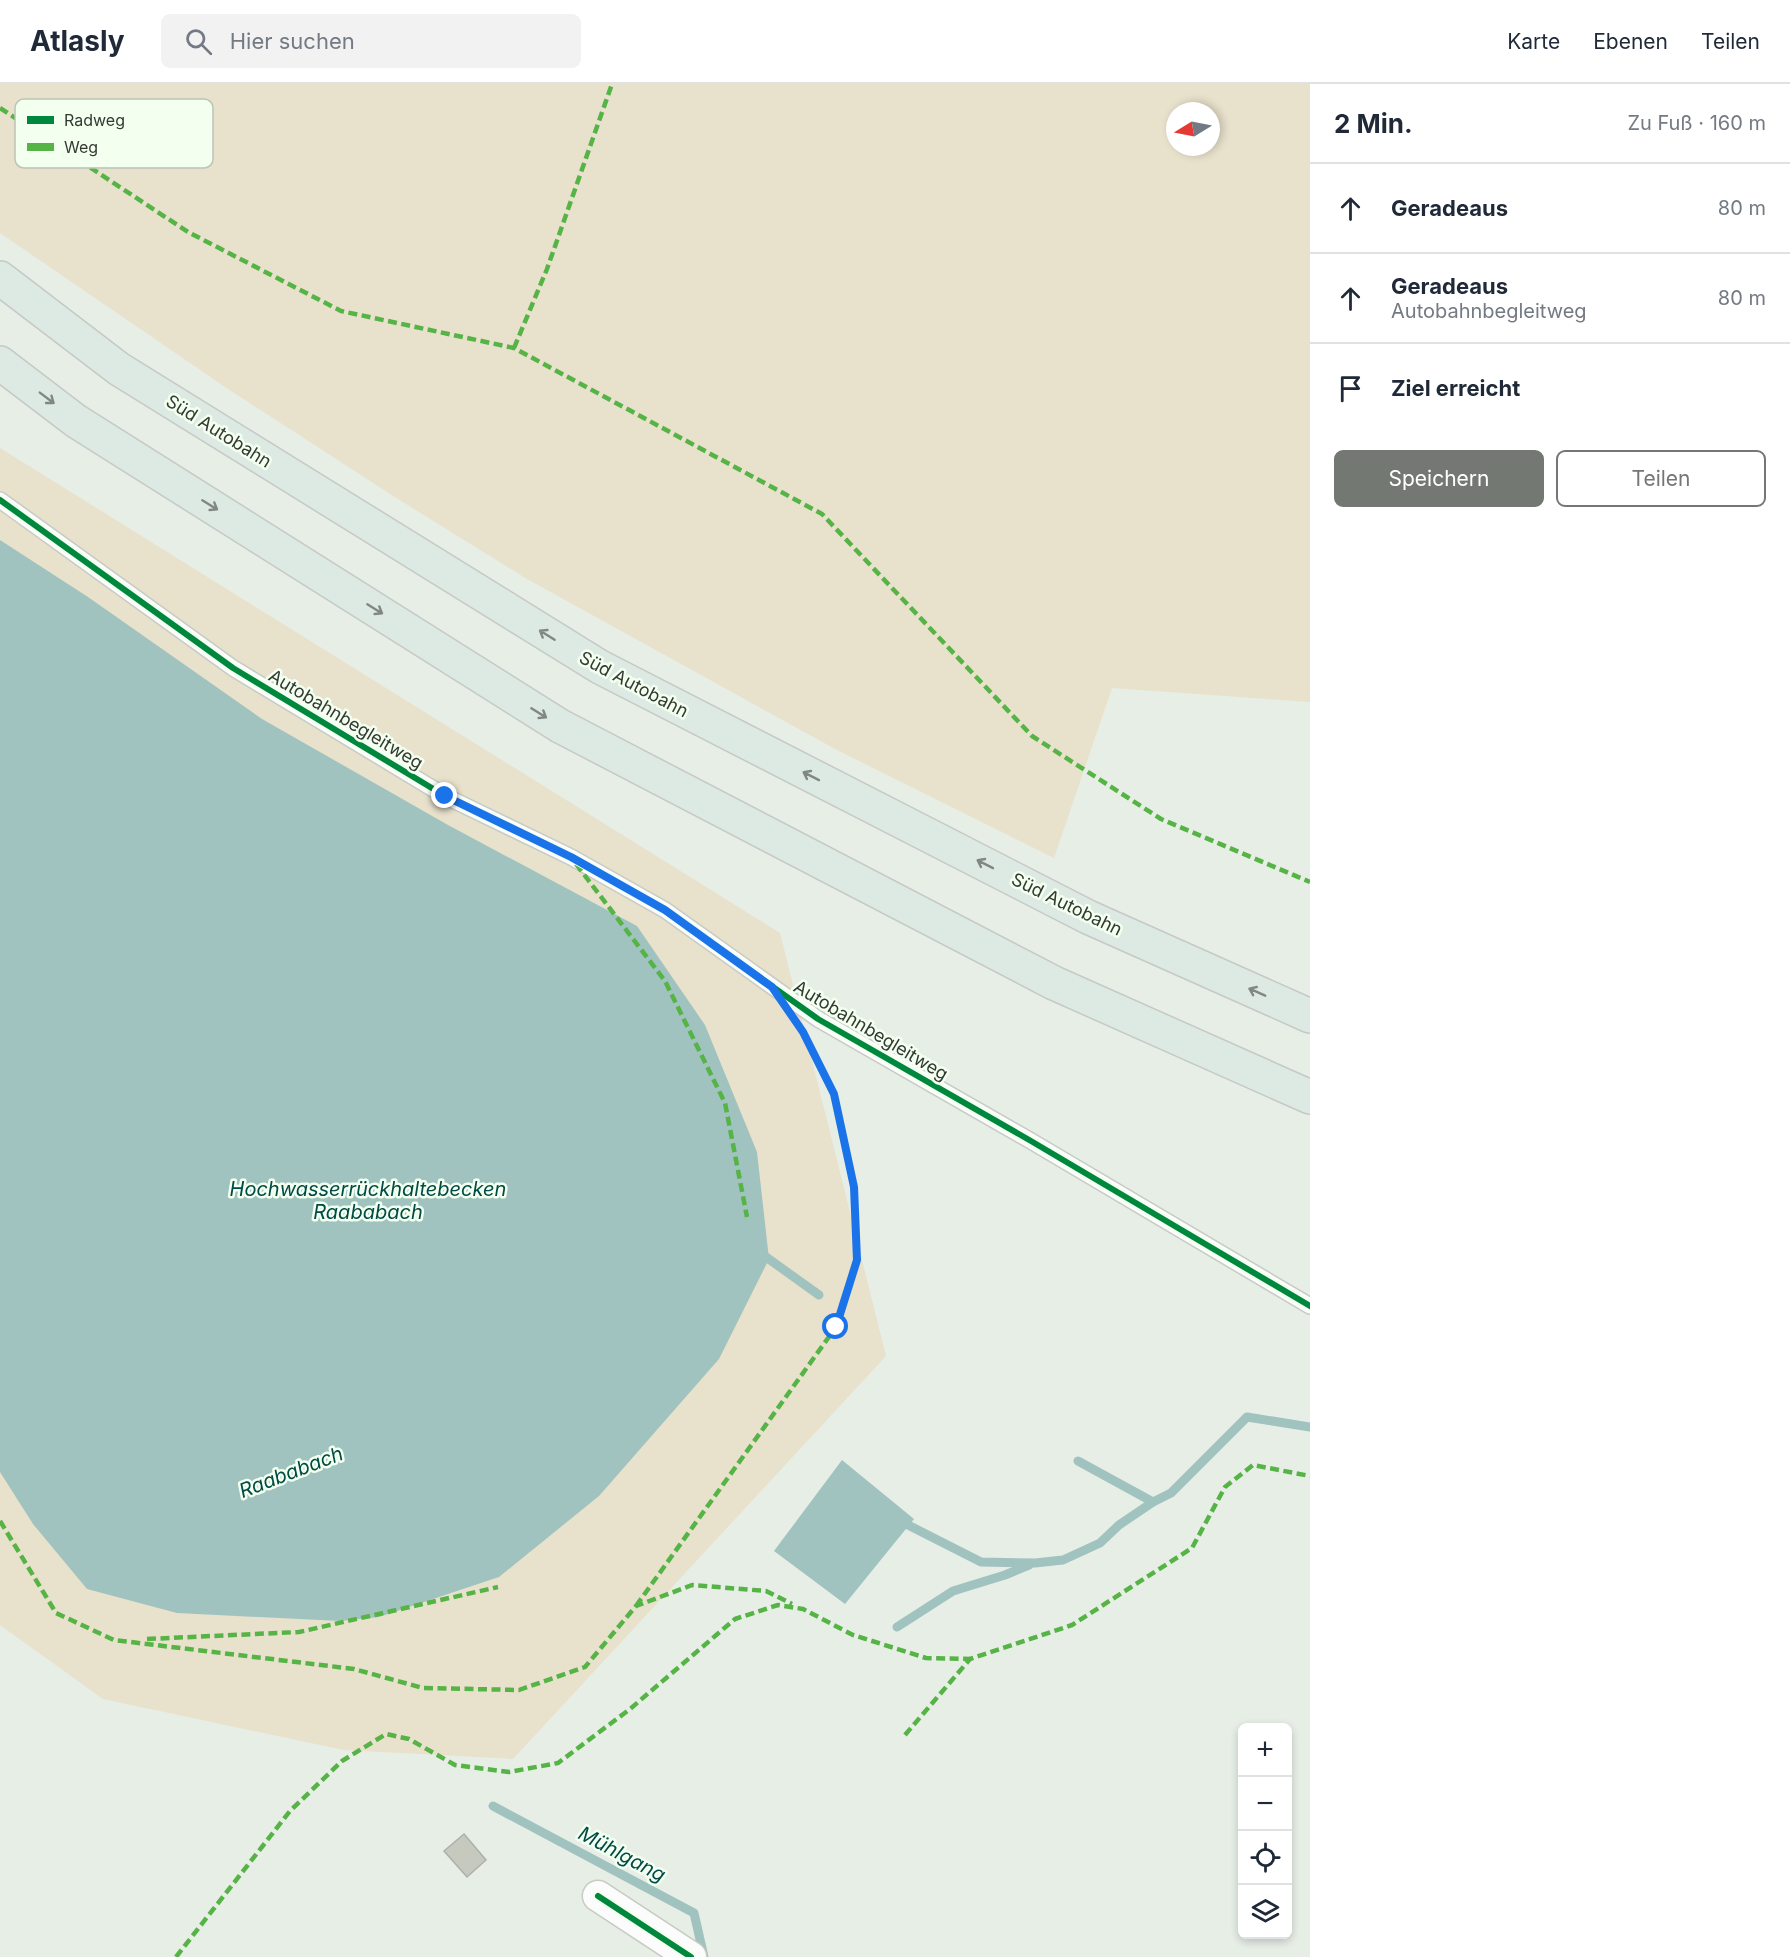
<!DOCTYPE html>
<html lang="de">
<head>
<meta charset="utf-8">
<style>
	:root { --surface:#fff; --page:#f2f2f3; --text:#1f2937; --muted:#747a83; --line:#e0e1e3; --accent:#737872 }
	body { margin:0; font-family:Inter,sans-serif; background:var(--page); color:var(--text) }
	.controls { position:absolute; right:18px; bottom:18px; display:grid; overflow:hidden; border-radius:9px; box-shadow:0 3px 9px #0003 }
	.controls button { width:54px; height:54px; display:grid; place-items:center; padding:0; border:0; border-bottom:2px solid var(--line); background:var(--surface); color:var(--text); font:30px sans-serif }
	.compass { position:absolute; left:1166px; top:18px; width:54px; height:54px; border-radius:50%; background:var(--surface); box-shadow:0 3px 9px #0003; rotate:260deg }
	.stop { position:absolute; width:18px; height:18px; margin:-14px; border:4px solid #1a73e8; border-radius:50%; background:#fff }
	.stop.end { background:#1a73e8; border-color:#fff; box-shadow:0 2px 6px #0008 }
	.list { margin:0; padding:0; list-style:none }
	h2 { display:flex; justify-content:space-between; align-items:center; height:78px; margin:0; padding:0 24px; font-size:26px }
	h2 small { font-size:20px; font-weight:400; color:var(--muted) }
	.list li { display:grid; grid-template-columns:39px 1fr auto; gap:18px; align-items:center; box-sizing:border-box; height:90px; padding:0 24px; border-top:2px solid var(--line) }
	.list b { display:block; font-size:22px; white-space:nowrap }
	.list p { margin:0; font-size:20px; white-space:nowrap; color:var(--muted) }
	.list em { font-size:20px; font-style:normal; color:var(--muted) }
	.actions { display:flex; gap:12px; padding:18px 24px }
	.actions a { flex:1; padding:14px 0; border:2px solid var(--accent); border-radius:9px; text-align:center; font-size:21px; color:var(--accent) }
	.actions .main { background:var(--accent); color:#fff }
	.icon { flex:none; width:33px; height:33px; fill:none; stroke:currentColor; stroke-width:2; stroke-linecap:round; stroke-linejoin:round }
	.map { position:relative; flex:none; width:1310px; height:1873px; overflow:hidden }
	header { display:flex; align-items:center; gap:36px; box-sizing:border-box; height:84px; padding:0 30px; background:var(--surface); border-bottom:2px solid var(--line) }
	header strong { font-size:28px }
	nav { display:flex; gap:33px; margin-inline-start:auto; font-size:21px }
	.search { width:420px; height:54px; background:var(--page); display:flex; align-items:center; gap:15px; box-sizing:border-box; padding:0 21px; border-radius:9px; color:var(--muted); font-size:22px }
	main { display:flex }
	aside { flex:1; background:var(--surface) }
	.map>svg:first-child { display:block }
	.green { fill:#e8e1cc; fill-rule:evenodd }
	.water { fill:#a0c3bf }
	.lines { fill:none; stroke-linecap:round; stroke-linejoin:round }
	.stream { stroke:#a0c3bf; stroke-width:9 }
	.building { fill:#c5c9be; stroke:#adb1aa; stroke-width:1.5 }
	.lane-casing { stroke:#c6cbc4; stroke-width:18 }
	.street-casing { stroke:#c6cbc4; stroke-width:33 }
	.highway-casing { stroke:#c6c9c6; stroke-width:36 }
	.path { stroke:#cccecc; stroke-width:4; stroke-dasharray:3 3; stroke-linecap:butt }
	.lane { stroke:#fbfcfb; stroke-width:15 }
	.street { stroke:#fbfcfb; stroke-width:30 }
	.highway { stroke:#dde9e3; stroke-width:33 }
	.quiet { stroke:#56b346; stroke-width:4.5; stroke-dasharray:9 4.5; stroke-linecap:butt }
	.cycleway-casing { stroke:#f3ffef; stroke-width:10 }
	.cycleway { stroke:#00873e; stroke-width:6 }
	.oneway { stroke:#818882 }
	.route { stroke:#1a73e8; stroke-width:8 }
	.labels { text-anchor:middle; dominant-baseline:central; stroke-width:5; stroke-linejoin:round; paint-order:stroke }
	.street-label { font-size:18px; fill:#353933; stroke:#f3ffef }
	.water-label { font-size:20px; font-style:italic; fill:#004a47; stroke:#f3ffef }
	.key { fill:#f3ffef; stroke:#bac4b7; stroke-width:1.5 }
	.key-label { font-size:16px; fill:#353933 }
</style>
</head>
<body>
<header>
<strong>Atlasly</strong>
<div class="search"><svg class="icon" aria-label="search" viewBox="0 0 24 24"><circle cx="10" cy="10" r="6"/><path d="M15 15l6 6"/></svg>Hier suchen</div>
<nav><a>Karte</a><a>Ebenen</a><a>Teilen</a></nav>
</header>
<main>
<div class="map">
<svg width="1310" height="1873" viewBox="0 0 1310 1873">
	<rect width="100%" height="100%" fill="#e7eee6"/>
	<!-- green -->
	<g class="green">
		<path d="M0 0H1310V618L1112 604 1054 774 837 666 527 495 398 415 228 305 0 149ZM1175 27H1211V63H1175Z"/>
		<path d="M0 364 780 849 886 1272 513 1675 344 1666 103 1615 0 1541Z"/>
	</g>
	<!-- water -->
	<g class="water">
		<path d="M0 456 88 513 262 635 448 741 637 842 705 941 757 1068 769 1175 719 1275 599 1412 499 1493 379 1533 340 1537 177 1529 87 1505 33 1440 0 1388Z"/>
		<path d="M842 1376 914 1435 845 1520 774 1467Z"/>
	</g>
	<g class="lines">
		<!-- stream -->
		<g class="stream">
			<path d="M759 1168 819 1211"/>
			<path d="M1078 1377 1153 1418 1171 1409 1247 1333 1310 1343"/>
			<path d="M908 1441 981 1478 1035 1479 1063 1476 1100 1459 1119 1441 1153 1418"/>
			<path d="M897 1543 953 1507 1005 1491 1029 1481"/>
			<path d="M493 1722 694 1829 704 1873"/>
		</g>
	</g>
	<!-- building -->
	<path class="building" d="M464 1750 486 1776 467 1793 444 1767Z"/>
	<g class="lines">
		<!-- lane casing -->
		<g class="lane-casing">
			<path id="lane" d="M0 416 233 584 445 712 571 773 665 826 818 935 1031 1057 1310 1222"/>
		</g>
		<!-- street casing -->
		<g class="street-casing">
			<path id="street" d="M598 1812 691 1873"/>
		</g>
		<!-- highway casing -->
		<g class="highway-casing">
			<g id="highway">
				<path d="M0 194 119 285 600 583 1088 833 1310 932"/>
				<path d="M0 279 76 337 560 642 1054 899 1310 1013"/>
			</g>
		</g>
		<!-- path -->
		<path class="path" d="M808 958 834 1010 854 1103 857 1176 836 1243"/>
		<!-- lane -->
		<use href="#lane" class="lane"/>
		<!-- street -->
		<use href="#street" class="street"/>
		<!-- highway -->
		<use href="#highway" class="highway"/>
		<!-- quiet -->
		<g class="quiet">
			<path d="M0 24 188 148 341 227 514 264 822 430 1032 652 1161 735 1310 798"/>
			<path d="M514 264 547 185 612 0"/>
			<path d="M576 780 665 897 725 1019 747 1133"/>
			<path d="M0 1437 56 1529 114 1556 354 1585 423 1604 519 1606 585 1583 636 1522 692 1501 766 1507 792 1520"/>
			<path d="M636 1522 836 1243"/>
			<path d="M147 1555 299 1548 498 1503"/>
			<path d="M905 1651 970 1575 1072 1541 1192 1464 1225 1403 1253 1381 1310 1392"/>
			<path d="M176 1873 290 1727 342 1677 386 1650 409 1655 455 1681 509 1688 558 1679 630 1625 735 1535 778 1521 803 1525 853 1551 926 1574 970 1575"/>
		</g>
		<!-- cycleway casing -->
		<g class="cycleway-casing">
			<g id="cycleway">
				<path d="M0 416 233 584 445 712 571 773 665 826 818 935 1031 1057 1310 1222"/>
				<path d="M598 1812 691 1873"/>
			</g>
		</g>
		<!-- cycleway -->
		<use href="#cycleway" class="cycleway"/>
	</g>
	<!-- one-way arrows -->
	<defs><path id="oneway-shaft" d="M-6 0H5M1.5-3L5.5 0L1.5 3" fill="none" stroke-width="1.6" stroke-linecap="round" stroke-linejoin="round" transform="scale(1.5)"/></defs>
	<g class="oneway">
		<use href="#oneway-shaft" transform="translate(47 314) rotate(37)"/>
		<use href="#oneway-shaft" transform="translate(210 421) rotate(32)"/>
		<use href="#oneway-shaft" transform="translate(375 525) rotate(32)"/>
		<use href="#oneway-shaft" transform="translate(547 551) rotate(-148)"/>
		<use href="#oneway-shaft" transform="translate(539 629) rotate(32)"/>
		<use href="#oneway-shaft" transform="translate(811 692) rotate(-153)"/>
		<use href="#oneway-shaft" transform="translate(985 780) rotate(-153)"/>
		<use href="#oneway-shaft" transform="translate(1257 908) rotate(-156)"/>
	</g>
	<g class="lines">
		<!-- route -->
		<path class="route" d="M445 712 571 773 665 826 772 903 803 948 834 1010 854 1103 857 1176 836 1243"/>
	</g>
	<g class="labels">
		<!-- street labels -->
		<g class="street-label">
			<text transform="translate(219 347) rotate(32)">Süd Autobahn</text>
			<text transform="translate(634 600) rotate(28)">Süd Autobahn</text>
			<text transform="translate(346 635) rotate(31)">Autobahnbegleitweg</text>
			<text transform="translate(1067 820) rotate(26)">Süd Autobahn</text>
			<text transform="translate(871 946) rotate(31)">Autobahnbegleitweg</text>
		</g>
		<!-- water labels -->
		<g class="water-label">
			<text x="368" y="1105">Hochwasserrückhaltebecken<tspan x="368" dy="23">Raababach</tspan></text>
			<text transform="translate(291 1388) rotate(-21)">Raababach</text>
			<text transform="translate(622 1770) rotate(28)">Mühlgang</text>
		</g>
	</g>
	<!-- legend -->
	<rect x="15" y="15" width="198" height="69" rx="9" class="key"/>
	<rect x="27" y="32" width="27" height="8" fill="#00873e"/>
	<rect x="27" y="59" width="27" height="8" fill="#56b346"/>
	<g class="key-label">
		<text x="64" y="42">Radweg</text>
		<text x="64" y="69">Weg</text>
	</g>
</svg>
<div class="controls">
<button>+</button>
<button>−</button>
<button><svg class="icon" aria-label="locate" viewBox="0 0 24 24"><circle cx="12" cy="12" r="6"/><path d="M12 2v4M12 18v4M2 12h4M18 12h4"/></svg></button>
<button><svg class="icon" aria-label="layers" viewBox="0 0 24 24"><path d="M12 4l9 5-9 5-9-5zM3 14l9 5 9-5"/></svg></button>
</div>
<svg class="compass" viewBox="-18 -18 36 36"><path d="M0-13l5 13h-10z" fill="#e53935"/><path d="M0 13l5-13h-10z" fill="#747a83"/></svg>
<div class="stop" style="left:836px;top:1243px"></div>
<div class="stop end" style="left:445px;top:712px"></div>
</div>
<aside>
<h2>2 Min.<small>Zu Fuß · 160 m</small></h2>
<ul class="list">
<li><svg class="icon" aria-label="ahead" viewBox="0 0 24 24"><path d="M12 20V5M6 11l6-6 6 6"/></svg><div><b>Geradeaus</b></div><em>80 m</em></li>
<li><svg class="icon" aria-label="ahead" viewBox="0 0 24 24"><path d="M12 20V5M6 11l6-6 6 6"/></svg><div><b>Geradeaus</b><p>Autobahnbegleitweg</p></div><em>80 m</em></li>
<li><svg class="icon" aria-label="arrive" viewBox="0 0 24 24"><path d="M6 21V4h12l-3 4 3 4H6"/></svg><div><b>Ziel erreicht</b></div></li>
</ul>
<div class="actions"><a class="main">Speichern</a><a>Teilen</a></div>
</aside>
</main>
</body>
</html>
